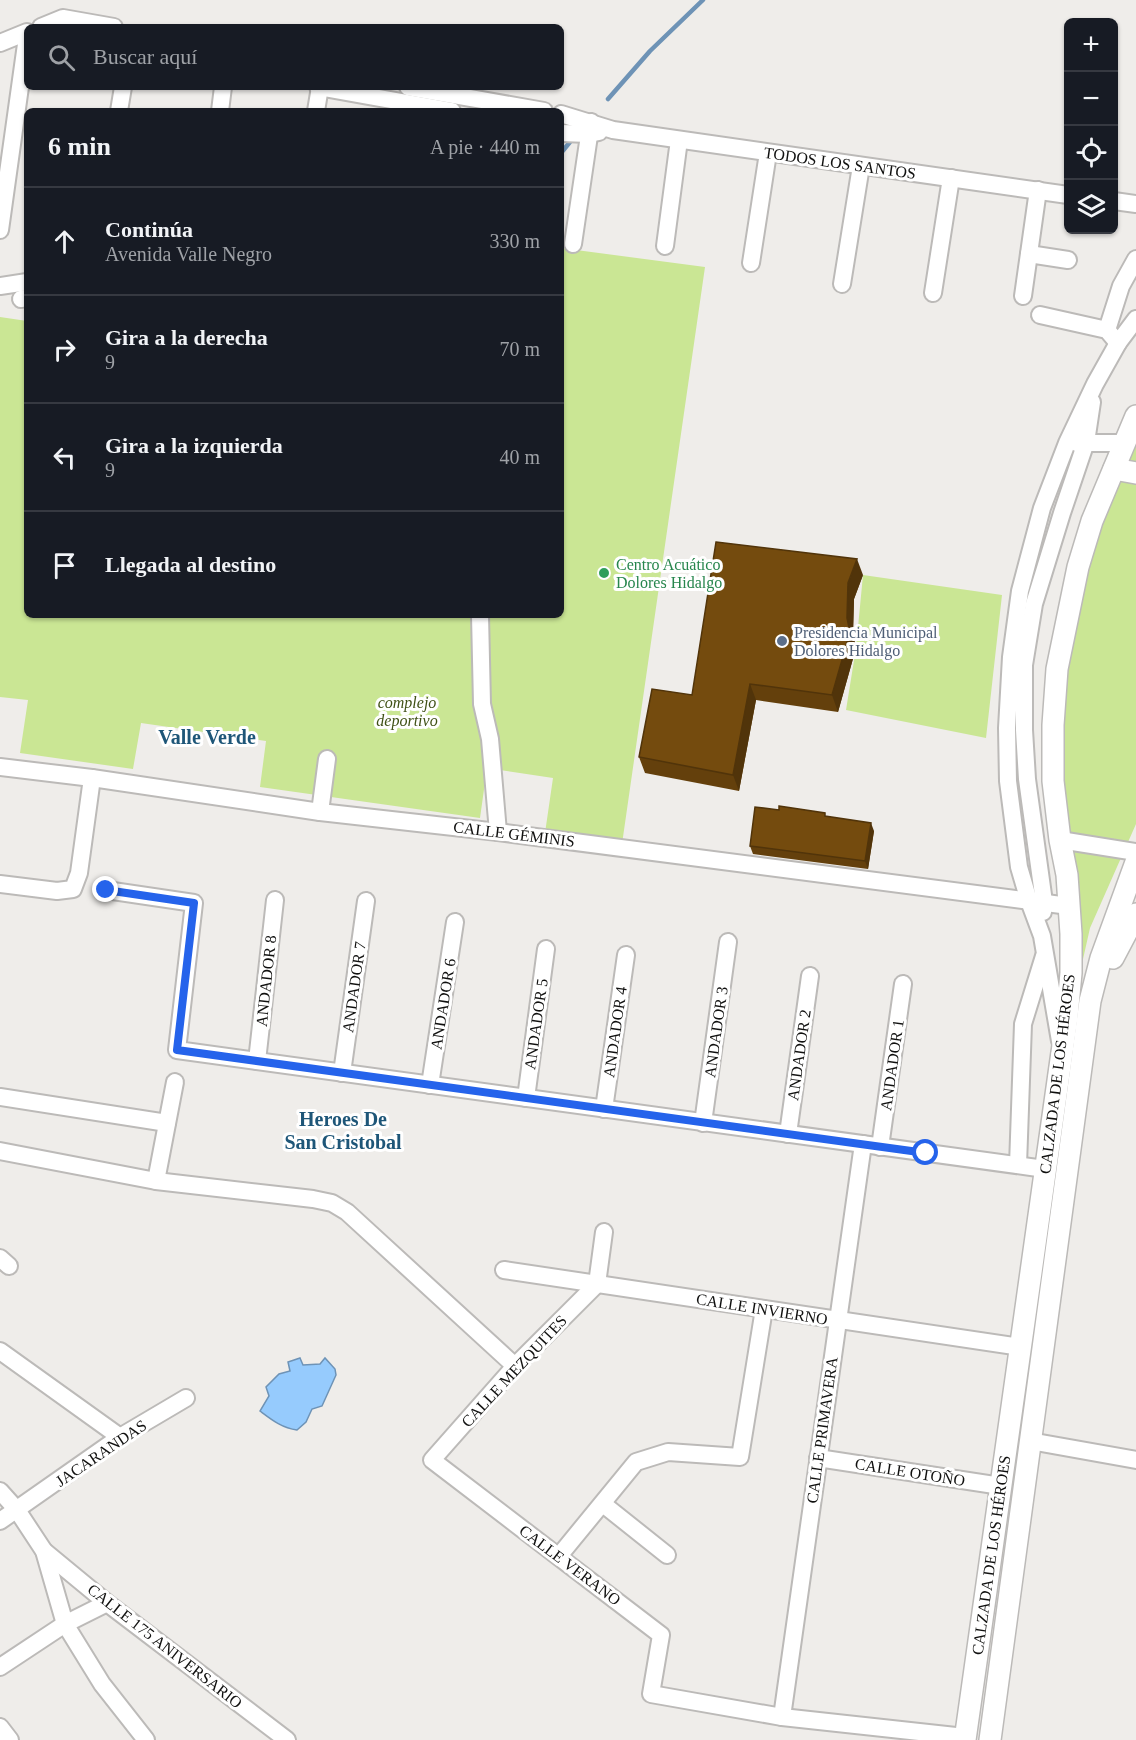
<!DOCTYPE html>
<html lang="es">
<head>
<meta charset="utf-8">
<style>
	:root { --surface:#171b24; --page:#20242c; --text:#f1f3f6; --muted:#9ea1a6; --line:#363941 }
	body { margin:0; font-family:"Times New Roman",serif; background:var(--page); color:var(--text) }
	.controls { position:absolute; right:18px; top:18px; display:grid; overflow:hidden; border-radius:9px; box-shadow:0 2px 4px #0004 }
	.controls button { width:54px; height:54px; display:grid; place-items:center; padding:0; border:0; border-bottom:2px solid var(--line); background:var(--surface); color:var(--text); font:30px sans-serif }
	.stop { position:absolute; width:18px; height:18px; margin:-14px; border:4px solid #2563eb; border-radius:50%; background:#fff }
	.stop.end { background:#2563eb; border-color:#fff; box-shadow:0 2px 6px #0008 }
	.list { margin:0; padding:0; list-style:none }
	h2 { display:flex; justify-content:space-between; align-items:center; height:78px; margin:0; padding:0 24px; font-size:26px }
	h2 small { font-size:20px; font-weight:400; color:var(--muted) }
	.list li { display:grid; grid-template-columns:39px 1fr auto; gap:18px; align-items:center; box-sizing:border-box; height:108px; padding:0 24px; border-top:2px solid var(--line) }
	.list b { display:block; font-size:22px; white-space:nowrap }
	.list p { margin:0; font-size:20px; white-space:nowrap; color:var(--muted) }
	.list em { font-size:20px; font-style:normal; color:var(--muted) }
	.icon { flex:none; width:33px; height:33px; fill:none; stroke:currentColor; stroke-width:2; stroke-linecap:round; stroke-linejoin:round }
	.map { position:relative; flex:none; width:1136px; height:1740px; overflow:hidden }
	.search { position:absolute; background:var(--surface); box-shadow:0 2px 4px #0004; left:24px; top:24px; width:540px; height:66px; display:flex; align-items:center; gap:15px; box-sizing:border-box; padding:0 21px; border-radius:9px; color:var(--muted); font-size:22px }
	.panel { position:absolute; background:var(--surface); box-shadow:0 2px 4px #0004; left:24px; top:108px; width:540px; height:510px; border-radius:9px }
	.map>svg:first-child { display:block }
	.green { fill:#cae694 }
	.water { fill:#96cbfd; stroke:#6e93b6; stroke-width:1.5 }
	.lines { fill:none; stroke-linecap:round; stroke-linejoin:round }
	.stream { stroke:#6e93b6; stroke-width:4.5 }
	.minor-casing { stroke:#bcbab8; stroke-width:20 }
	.major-casing { stroke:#bcbab8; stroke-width:24 }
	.minor { stroke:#fff; stroke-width:16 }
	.major { stroke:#fff; stroke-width:21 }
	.wall { fill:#64400c }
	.shaded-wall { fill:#51340a }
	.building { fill:#744b0e; stroke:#51340a; stroke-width:1.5 }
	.route { stroke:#2563eb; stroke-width:8 }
	.leisure-dot { fill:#2e9e5b; stroke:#fff; stroke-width:2 }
	.service-dot { fill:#5c6f8a; stroke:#fff; stroke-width:2 }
	.labels { text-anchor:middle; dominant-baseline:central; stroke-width:6; stroke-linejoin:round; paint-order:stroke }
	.street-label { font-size:16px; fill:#10100f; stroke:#fff }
	.leisure-label { font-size:16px; fill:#27864d; stroke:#fff; text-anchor:start }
	.service-label { font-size:16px; fill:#4e5e75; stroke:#fff; text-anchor:start }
	.park-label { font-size:16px; font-style:italic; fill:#3f5015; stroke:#fff }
	.quarter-label { font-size:20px; font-weight:bold; fill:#1e5678; stroke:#fff }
</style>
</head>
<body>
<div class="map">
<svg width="1136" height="1740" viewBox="0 0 1136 1740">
	<rect width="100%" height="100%" fill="#efedea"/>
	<!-- green -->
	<g class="green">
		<path d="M561 248 705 267 622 844 545 833 553 778 487 768 480 818 260 787 266 741 141 723 133 769 20 753 28 700 0 697V317L27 321V615H561Z"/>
		<path d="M1136 423V824L1090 928 1072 1008 1064 843 1062 668 1094 522Z"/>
		<path d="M863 575 1002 595 986 738 846 710 856 648Z"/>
	</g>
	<!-- water -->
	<path class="water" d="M300 1358 303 1365 320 1364 325 1358 335 1369 336 1375 322 1406 312 1409 306 1422 297 1430C282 1428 272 1420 260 1411L269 1396 266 1387 279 1374 290 1371 288 1362Z"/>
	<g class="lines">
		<!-- stream -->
		<g class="stream">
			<path d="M608 99 650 51 703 0"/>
			<path d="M561 153 570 142"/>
		</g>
		<!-- minor casing -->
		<g class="minor-casing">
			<g id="minor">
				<path d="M41 27 63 18 114 27"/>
				<path d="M0 43 27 32"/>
				<path d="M318 87 452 111"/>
				<path d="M408 87 544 111"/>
				<path d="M119 111 123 87"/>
				<path d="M220 111 223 87"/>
				<path d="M316 111 320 87"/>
				<path d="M561 114 613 130 1068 195"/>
				<path d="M561 133 589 134 599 132"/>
				<path d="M1114 201 1136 204"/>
				<path d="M0 230 27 37"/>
				<path d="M573 244 591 122"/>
				<path d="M665 246 679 140"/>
				<path d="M1029 254 1068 260"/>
				<path d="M751 263 768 153"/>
				<path d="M842 284 861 166"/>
				<path d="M0 286 27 282"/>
				<path d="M933 293 951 178"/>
				<path d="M1023 296 1038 190"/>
				<path d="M21 299 27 298"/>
				<path d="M1040 315 1107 330 1118 343"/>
				<path d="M1107 330 1121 286 1136 259"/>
				<path d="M1077 443H1125"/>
				<path d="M480 615 482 704 490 739 498 832"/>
				<path d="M0 767 92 778 320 812 498 832 1069 906"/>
				<path d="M320 812 327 759"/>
				<path d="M1060 840 1136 852"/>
				<path d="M0 884 57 891 73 889 79 873 92 778"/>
				<path d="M106 890 194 903 177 1050 1045 1169"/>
				<path d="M1043 912 1044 902 1027 779 1024 730V665L1034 604 1062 513 1086 442 1092 402"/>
				<path d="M1060 1041 1042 936 1029 901 1019 867 1008 781 1007 728 1011 657 1020 591 1042 508 1067 443 1095 384 1118 343 1136 319"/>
				<path d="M257 1061 275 900"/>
				<path d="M342 1073 366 901"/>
				<path d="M430 1085 455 922"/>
				<path d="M0 1097 167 1123"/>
				<path d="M526 1098 546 949"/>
				<path d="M604 1109 626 955"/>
				<path d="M703 1123 728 942"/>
				<path d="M788 1134 810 976"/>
				<path d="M880 1147 903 984"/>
				<path d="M0 1151 156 1181 313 1199 332 1203 347 1212 515 1366"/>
				<path d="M1018 1165 1023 1024 1044 956"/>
				<path d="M156 1181 175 1082"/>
				<path d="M604 1232 597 1284 515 1366 432 1460 661 1635 651 1694 782 1717 965 1737"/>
				<path d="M0 1258 9 1266"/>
				<path d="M504 1270 1020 1347"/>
				<path d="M0 1351 120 1437"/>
				<path d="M1030 1441 1136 1460"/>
				<path d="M818 1458 1001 1486"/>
				<path d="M0 1491 17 1510 44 1551 65 1624 102 1684 146 1740"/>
				<path d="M603 1504 667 1555"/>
				<path d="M0 1521 120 1437 186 1398"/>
				<path d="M44 1551 107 1603 287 1740"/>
				<path d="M559 1556 636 1462 668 1452 740 1457 764 1309"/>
				<path d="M0 1667 65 1624 107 1603"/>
				<path d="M782 1717 863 1144"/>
				<path d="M0 1727 10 1740"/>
			</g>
		</g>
		<!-- major casing -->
		<g class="major-casing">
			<g id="major">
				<path d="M1114 469 1136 473"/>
				<path d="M1113 958 1136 914"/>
				<path d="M965 1740 1067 1017 1071 973V934L1067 875 1060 840 1053 781V725L1057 669 1078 567 1092 521 1136 416"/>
				<path d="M990 1740 1090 1001 1101 958 1136 862"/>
			</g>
		</g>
		<!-- minor -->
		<use href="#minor" class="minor"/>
		<!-- major -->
		<use href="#major" class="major"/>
	</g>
	<!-- wall -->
	<g class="wall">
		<path d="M863 575 854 599 853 634 856 648 838 712 756 700 739 791 645 773 639 757 692 695Z"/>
		<path d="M826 817 874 831 868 869 753 854 750 846Z"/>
	</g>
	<!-- shaded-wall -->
	<g class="shaded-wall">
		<path d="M857 559 863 575 854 599 853 634 856 648 838 712 832 695 847 618 848 583Z"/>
		<path d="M750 684 756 700 739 791 733 775Z"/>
		<path d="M871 823 874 831 868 869 865 861Z"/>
	</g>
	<!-- building -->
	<g class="building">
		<path d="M716 542 857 559 848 583 847 618 850 632 832 695 750 684 733 775 639 757 652 689 692 695Z"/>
		<path d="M779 806 825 813V816L871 823 865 861 750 846 755 807 779 810Z"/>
	</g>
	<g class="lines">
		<!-- route -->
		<path class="route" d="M106 890 194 903 177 1050 926 1153"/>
	</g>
	<!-- markers -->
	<circle class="leisure-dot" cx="604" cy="573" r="6"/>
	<circle class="service-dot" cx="782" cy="641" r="6"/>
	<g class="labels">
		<!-- street labels -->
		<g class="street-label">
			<text transform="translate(840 163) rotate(8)">TODOS LOS SANTOS</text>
			<text transform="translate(514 834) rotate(7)">CALLE GÉMINIS</text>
			<text transform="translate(266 981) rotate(-84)">ANDADOR 8</text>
			<text transform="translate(354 987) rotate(-82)">ANDADOR 7</text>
			<text transform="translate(443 1004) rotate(-81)">ANDADOR 6</text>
			<text transform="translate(536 1024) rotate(-82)">ANDADOR 5</text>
			<text transform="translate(615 1032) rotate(-82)">ANDADOR 4</text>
			<text transform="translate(716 1032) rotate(-82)">ANDADOR 3</text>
			<text transform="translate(799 1055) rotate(-82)">ANDADOR 2</text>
			<text transform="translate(892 1065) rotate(-82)">ANDADOR 1</text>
			<text transform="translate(1057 1074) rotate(-83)">CALZADA DE LOS HÉROES</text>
			<text transform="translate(762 1309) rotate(9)">CALLE INVIERNO</text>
			<text transform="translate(514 1371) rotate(-47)">CALLE MEZQUITES</text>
			<text transform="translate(822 1430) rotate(-82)">CALLE PRIMAVERA</text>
			<text transform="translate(101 1453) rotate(-34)">JACARANDAS</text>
			<text transform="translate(910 1472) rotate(9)">CALLE OTOÑO</text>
			<text transform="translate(991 1555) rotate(-82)">CALZADA DE LOS HÉROES</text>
			<text transform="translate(570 1565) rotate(37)">CALLE VERANO</text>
			<text transform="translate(165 1646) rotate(38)">CALLE 175 ANIVERSARIO</text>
		</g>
		<!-- leisure labels -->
		<g class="leisure-label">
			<text x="616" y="564">Centro Acuático<tspan x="616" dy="18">Dolores Hidalgo</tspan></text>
		</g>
		<!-- service labels -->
		<g class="service-label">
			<text x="794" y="632">Presidencia Municipal<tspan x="794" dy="18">Dolores Hidalgo</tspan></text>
		</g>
		<!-- park labels -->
		<g class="park-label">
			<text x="407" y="702">complejo<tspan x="407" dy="18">deportivo</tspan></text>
		</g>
		<!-- quarter labels -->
		<g class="quarter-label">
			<text x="207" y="737">Valle Verde</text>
			<text x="343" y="1119">Heroes De<tspan x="343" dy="23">San Cristobal</tspan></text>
		</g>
	</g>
</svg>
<div class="controls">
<button>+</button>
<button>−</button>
<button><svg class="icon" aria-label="locate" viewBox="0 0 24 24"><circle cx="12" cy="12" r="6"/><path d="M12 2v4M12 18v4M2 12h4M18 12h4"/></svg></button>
<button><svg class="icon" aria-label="layers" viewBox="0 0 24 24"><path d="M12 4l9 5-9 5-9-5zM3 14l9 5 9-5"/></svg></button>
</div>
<div class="stop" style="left:926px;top:1153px"></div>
<div class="stop end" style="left:106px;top:890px"></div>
<div class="search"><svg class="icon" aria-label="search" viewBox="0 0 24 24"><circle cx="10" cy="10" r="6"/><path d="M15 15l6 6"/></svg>Buscar aquí</div>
<section class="panel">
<h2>6 min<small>A pie · 440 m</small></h2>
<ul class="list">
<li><svg class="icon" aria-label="ahead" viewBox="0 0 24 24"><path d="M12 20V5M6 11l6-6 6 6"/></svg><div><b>Continúa</b><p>Avenida Valle Negro</p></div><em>330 m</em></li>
<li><svg class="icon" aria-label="right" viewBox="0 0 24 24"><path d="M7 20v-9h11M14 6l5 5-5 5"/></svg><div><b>Gira a la derecha</b><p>9</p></div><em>70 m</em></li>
<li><svg class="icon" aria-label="left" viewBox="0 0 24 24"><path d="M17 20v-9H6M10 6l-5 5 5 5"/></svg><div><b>Gira a la izquierda</b><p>9</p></div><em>40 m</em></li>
<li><svg class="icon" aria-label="arrive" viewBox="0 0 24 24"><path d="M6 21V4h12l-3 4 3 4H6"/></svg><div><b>Llegada al destino</b></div></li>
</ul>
</section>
</div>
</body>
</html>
